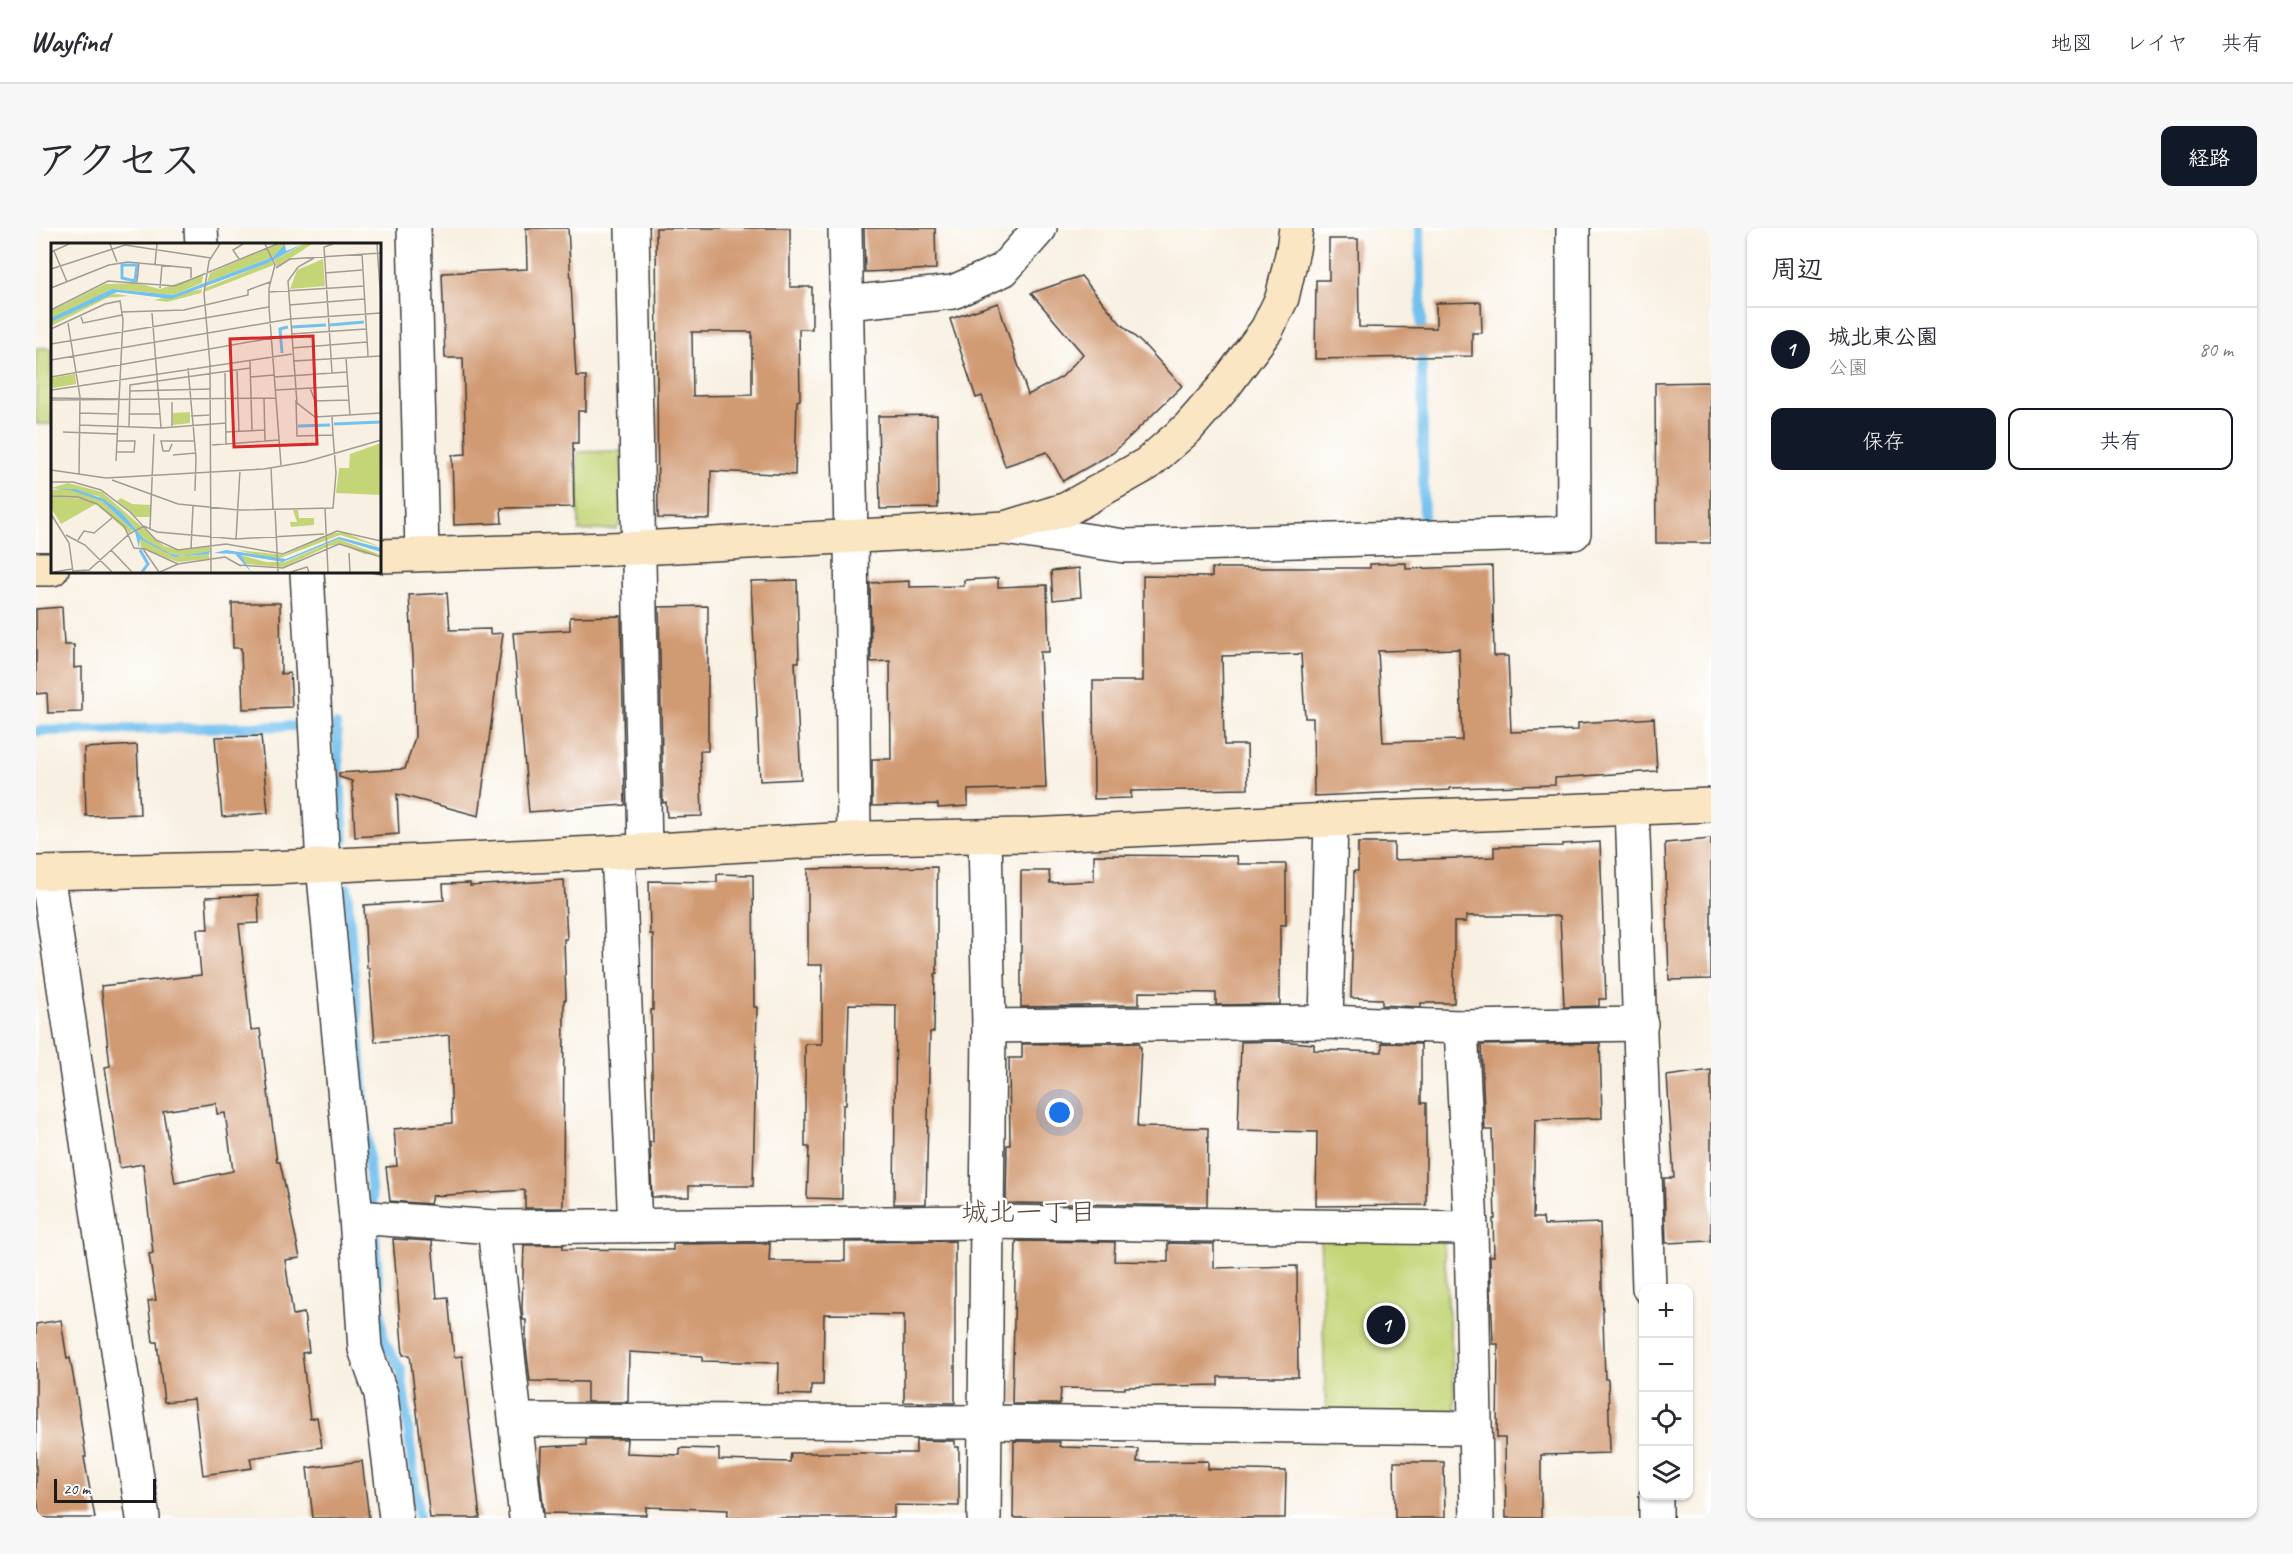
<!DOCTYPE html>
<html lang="ja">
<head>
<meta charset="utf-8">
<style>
	:root { --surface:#fff; --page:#f7f7f7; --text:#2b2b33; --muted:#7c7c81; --line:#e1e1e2; --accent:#111827 }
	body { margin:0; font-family:Caveat,"Klee One",sans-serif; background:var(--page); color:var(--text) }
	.controls { position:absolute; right:18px; bottom:18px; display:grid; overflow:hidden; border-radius:12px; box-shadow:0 2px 4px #0004 }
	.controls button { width:54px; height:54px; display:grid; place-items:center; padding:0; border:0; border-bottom:2px solid var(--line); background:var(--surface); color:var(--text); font:30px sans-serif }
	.scale { position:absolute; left:18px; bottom:15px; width:102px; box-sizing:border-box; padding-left:6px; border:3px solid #1c1c1c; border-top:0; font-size:16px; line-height:21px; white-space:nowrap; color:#1c1c1c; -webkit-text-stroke:4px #fff; paint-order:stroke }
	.you { position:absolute; left:1024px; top:885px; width:21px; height:21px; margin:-15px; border:4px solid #fff; border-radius:50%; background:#1a73e8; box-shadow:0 0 0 9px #1a73e833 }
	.badge { display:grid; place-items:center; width:39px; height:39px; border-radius:50%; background:var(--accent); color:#fff; font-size:20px; font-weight:700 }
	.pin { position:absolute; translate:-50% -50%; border:3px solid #fff; box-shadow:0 2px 6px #0006 }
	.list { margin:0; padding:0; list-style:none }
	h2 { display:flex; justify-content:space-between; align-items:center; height:78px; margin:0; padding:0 24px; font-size:26px }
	h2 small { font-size:20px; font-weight:400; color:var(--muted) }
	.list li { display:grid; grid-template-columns:39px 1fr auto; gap:18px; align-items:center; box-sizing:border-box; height:84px; padding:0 24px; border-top:2px solid var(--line) }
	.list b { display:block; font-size:22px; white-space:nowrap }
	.list p { margin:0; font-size:20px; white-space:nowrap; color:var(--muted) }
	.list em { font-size:20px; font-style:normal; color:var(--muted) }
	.actions { display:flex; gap:12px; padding:18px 24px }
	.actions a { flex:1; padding:14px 0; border:2px solid var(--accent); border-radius:12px; text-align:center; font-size:21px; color:var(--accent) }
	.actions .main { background:var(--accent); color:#fff }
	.icon { flex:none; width:33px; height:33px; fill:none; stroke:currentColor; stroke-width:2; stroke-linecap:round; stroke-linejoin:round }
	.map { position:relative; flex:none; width:1675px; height:1290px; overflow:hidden; border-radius:12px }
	header { display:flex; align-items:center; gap:36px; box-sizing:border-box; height:84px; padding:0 30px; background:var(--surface); border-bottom:2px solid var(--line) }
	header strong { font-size:28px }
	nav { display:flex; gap:33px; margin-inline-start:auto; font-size:21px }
	.intro { display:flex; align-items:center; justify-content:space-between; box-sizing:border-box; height:144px; padding:0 36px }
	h1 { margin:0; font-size:42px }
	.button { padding:15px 27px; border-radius:12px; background:var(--accent); color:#fff; font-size:21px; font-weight:700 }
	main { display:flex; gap:36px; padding:0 36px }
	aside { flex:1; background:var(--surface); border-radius:12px; box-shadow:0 2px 4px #0004 }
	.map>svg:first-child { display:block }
	.green { fill:#c4d578; stroke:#70784a; stroke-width:1.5 }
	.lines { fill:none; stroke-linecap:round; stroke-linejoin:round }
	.stream { stroke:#73c1ee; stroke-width:10 }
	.building { fill:#d09a72; fill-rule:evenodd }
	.street-casing { stroke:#3d3c3a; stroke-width:36 }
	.secondary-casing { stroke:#3d3c3a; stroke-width:36 }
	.street { stroke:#fff; stroke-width:33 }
	.secondary { stroke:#fbe6c4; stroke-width:33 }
	.labels { text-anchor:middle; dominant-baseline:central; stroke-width:5; stroke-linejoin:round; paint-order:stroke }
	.neighbourhood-label { font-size:27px; fill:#5b483a; stroke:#fff }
	.inset-river { fill:none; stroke:#73c1ee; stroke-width:3 }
	.inset-road { fill:none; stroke:#a09b93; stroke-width:1.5 }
	.view { fill:#d62828; fill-opacity:0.15; stroke:#d62828; stroke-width:3 }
	.inset-edge { fill:none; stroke:#1c1c1c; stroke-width:3 }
</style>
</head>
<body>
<header>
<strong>Wayfind</strong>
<nav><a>地図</a><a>レイヤ</a><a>共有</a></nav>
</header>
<div class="intro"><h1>アクセス</h1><a class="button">経路</a></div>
<main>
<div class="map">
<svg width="1675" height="1290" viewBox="0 0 1675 1290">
	<rect width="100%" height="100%" fill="#fff"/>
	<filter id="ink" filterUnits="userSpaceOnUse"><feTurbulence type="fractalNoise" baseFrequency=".0167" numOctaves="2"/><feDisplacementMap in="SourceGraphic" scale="12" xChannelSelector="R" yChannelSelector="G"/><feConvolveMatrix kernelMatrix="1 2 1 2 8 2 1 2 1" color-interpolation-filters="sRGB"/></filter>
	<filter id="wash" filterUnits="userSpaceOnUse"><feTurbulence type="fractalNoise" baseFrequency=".008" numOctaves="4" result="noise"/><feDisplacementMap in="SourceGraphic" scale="24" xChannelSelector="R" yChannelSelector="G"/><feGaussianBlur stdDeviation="1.35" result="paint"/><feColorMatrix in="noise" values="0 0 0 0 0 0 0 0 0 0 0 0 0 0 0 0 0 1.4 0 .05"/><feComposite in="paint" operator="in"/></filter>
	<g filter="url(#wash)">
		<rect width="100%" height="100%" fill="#f8f0e2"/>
		<!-- green -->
		<g class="green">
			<rect x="0" y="120" width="16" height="76"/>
			<path d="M585 223 588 290 580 301 543 303 541 224Z"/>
			<path d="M1284 1004 1407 1005 1420 1189 1290 1188Z"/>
		</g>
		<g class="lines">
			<!-- stream -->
			<g class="stream">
				<path d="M1384 0 1388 296"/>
				<path d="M300 497 308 612"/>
				<path d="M0 503 257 498"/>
				<path d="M311 660 347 1112 365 1142 383 1290"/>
			</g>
		</g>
		<g id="blocks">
			<!-- building -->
			<g class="building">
				<path d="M490 0H532L540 148H550V183H542V215H537L538 279 465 280 466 295 418 297 416 227 430 226 427 130H409L406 45 491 41Z"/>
				<path d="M620 0H754V59H776V101H763L764 172 761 173 759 247 675 243 674 291 622 290ZM656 104H716V167L657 168Z"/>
				<path d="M828 0H899L900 41 829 44Z"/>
				<path d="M1293 11H1322L1323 99 1400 100V75L1445 74 1446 105H1436V128L1279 131 1280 52H1293Z"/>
				<path d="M1045 48 1085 96 1111 120 1146 158 1077 225 1027 253 1011 224 969 238 946 168 940 170 914 91 962 75 992 167 1026 149 1047 126 995 65Z"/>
				<path d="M1675 154V315H1620L1619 155Z"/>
				<path d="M901 187 902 280 844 281 842 188Z"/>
				<path d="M1370 335V341L1456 338 1458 428H1472L1475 504 1542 502V495L1618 490 1621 543 1519 550V557L1414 560V562L1278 568 1277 490H1269L1265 426 1186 428 1188 517H1211L1212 561 1095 563V570L1058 571 1057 453H1107V348L1176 349V340H1334V336ZM1423 421 1426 512 1347 514 1342 423Z"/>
				<path d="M1043 340 1045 369 1017 372 1015 343Z"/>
				<path d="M962 350V359L1011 357 1013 424H1004L1010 560 932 562V578L902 580V576L836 578V531H855L854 433 835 434 834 355 873 353V359L928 358V352Z"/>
				<path d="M761 352 763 434H759L765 551 724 553 715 353Z"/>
				<path d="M411 365 414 402 454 401V406L467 405 443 588 361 566 363 606 319 609 316 553 303 549V545L369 541 379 509 377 429 373 367Z"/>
				<path d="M196 375H244L245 446 254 445 256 479 207 481 205 420H197Z"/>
				<path d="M672 378V523H664L666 588 631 589 630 574 627 575 623 379Z"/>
				<path d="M26 379 28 417H38V440L46 439V484L12 485 11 465 0 466V381Z"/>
				<path d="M585 388 589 577 493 584 477 405 534 402V389Z"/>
				<path d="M225 508 232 585 186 589 179 509Z"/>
				<path d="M101 517 104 586 50 588 48 520Z"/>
				<path d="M1675 611V751L1633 752 1629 615Z"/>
				<path d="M1564 614 1570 771H1563V778L1528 779 1524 688H1430V694H1418V775H1385V779L1346 777V771L1315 770 1318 643H1322V615H1358V632L1458 629V619L1526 618V616Z"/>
				<path d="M1058 627 1201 628 1202 636H1250V697H1244V776L1180 777V765L1103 764V777L985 779V643H1013L1014 655 1058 653Z"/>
				<path d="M901 639V745L899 746 898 804H894L890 976H858L860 777 813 776 810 877H807L806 971 771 970 773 919H769V816H786V737H772V641Z"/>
				<path d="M681 646 717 647 718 779H721L717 958H653V969H616L614 914H617L615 782H617V706H614L613 653 681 654Z"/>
				<path d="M528 652 531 711H528L530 772H528L527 980H489V962L396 968 394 976 354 973 350 939 361 938 358 901 416 895 413 807 339 814 333 740H331L328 677 408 672 407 656 434 655V658Z"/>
				<path d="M222 667 223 695 203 696 215 802 224 801 241 934H244L264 1030 249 1032 257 1087 268 1085 273 1124 266 1125 274 1191 281 1189 286 1219 214 1230 216 1240 167 1247 158 1171 128 1174 121 1114H117L112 1073 120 1072 113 1026 117 1025 107 936 84 940 69 839 74 838 65 758 165 747 161 701H172L170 669ZM180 875 181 886 189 885 197 943 139 955 127 883Z"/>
				<path d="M1243 813 1278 816V822L1346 824V815L1385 816V875H1390V977L1280 978 1281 904 1202 902 1205 814Z"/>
				<path d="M1103 815V819H1105L1101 899 1172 900 1171 978 970 975 971 917H974L973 830H986V816Z"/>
				<path d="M1564 815 1566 890 1499 892 1497 990H1507L1508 997 1564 995 1569 1151H1572L1574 1225 1505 1227V1290H1470L1469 1210H1461L1462 1116H1457L1455 1060 1454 1028H1458L1457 991H1459L1456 902H1449L1445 817Z"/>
				<path d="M1675 842V1013L1630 1015 1628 950H1638L1631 848Z"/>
				<path d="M357 1011 396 1013 401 1070 412 1069 418 1129 426 1128 444 1290H394L374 1127H367Z"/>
				<path d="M919 1013V1175L868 1174V1087L788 1086 787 1157H775V1167L742 1166 743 1135 666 1133V1128L593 1124 592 1174H551V1154L494 1153 490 1119V1092H487L486 1080 488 1017H527V1021L637 1022V1016L734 1015 733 1033H809V1014Z"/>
				<path d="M980 1013 1079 1014 1078 1033 1132 1034V1015L1178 1016V1040L1261 1038 1262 1149H1182V1157L1089 1159V1161L1025 1160 1024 1176H978L976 1174Z"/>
				<path d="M25 1092 31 1131 34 1130 42 1175 50 1229H48L59 1290H4L0 1265V1096Z"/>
				<path d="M550 1211H591L590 1225 644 1227V1220L683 1221V1232L754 1234 755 1225H880V1212L919 1213V1219H923V1278L858 1277V1290H691L692 1282 610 1279V1287L508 1285 504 1249 505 1219 550 1217Z"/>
				<path d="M978 1213 1024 1214 1023 1218 1026 1219 1102 1221 1101 1234 1172 1233V1241L1250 1243 1249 1290H977Z"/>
				<path d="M326 1233 333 1290H277L271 1240Z"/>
				<path d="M1358 1234H1408L1409 1290H1359Z"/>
			</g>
		</g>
	</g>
	<g filter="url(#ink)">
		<use href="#blocks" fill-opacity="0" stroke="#3d3c3a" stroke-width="1.5"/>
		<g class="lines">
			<!-- street casing -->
			<g class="street-casing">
				<g id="street">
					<path d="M165 0 166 16"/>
					<path d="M378 0 386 325"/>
					<path d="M596 0 609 622"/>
					<path d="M809 0 815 310 818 611"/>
					<path d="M810 75 917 64 967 42 1004 0"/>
					<path d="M969 300 1088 318 1538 305 1537 0"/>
					<path d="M271 344 287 637 320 989 329 1121 345 1166 360 1290"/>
					<path d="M1596 580 1613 1060"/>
					<path d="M582 624 599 998"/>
					<path d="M11 645 107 1290"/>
					<path d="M1290 794 1295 592"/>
					<path d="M953 798 1290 794 1425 799 1605 796"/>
					<path d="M1425 799 1435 1000 1441 1290"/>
					<path d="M320 989 458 999 950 994 1435 1000"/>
					<path d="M458 999 490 1290"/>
					<path d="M480 1192 948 1194 1438 1200"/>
					<path d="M1620 1268V1290"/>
					<path d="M948 1290 953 798 949 608"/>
				</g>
			</g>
			<!-- secondary casing -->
			<g class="secondary-casing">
				<g id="secondary">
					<path d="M344 328 604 320 969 300 1031 281 1111 236 1152 200 1187 160 1231 101 1246 70 1257 22 1260 0"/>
					<path d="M0 341H16"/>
					<path d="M0 645 235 640 582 624 833 610 994 607 1295 592 1675 577"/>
				</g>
			</g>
			<!-- street -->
			<use href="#street" class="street"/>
			<!-- secondary -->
			<use href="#secondary" class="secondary"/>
		</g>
	</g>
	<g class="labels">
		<!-- neighbourhood labels -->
		<g class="neighbourhood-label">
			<text x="993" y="984">城北一丁目</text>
		</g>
	</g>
	<!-- overview -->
	<g transform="translate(15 15)">
		<rect width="330" height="330" fill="#f8f0e2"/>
		<path d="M226 1H234L222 14 156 39 159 30ZM253 1H261L226 24 223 17ZM272 16 274 43 239 46 246 27ZM221 18 223 22 153 49 154 45ZM152 32 151 40 122 52 61 46 0 76V68L54 41 86 40 109 46ZM151 46 150 50 116 59 77 53 56 55 0 83V79L59 50 103 57ZM24 131 25 141 2 145 0 135ZM139 169V180L122 182V170ZM330 200V252L285 250 288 225H298L299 211ZM17 240 51 249 113 303 127 307 159 303V308L132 313 115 309 93 296 71 270 47 253 0 245ZM0 247H19L49 256 82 287 78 290 45 261 10 281 0 265V253L40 257 0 252ZM70 255 81 261 100 262V274H85L66 258ZM242 267H247L248 275H263V282L240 284 239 279H246ZM292 289 330 304 289 292 224 317 186 307 233 312 277 291ZM89 295 125 314 158 311V316L127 319 90 305ZM287 296 330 312 313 311 290 301 278 303 233 324 195 321 189 312 215 319H234Z" fill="#c4d578"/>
		<path d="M234 1 235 8 252 1 217 20 120 56 66 49 0 79V75L61 46 122 52 222 14ZM0 246H24L53 256 71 270 93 296 118 310 131 313 159 308 158 311 124 314 89 296 88 305 84 289 51 258 19 247ZM288 294 330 305V309L287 296 232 319 190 312 200 329 184 311 163 310 175 307 235 316Z" fill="#73c1ee"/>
		<path class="inset-river" d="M71 22H86L84 38 71 35ZM279 82 313 79M241 84 275 82M231 110 229 86 237 84M283 181 330 179M247 183 279 182M89 307 97 321 91 329"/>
		<path class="inset-road" d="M59 1 66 19M214 1 224 22 218 45V64L230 222M326 1 330 61M3 8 16 39M0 9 18 1M311 11 317 113M263 15 247 24 237 38 246 160 264 174 330 170M188 16 182 7 192 1M104 21 106 1M225 25 239 16 330 10M0 26 74 2 160 15M274 30 311 27M86 39 88 20M0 45 58 22 77 19 140 25V35M109 45 111 22M218 49 313 43M238 62 313 56M0 67 57 38 124 43 226 1M71 69 133 67 197 52V47L219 39M101 70 110 185M30 74 32 80 71 72M17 80 29 154 28 231M0 86 54 61 69 58 72 77 65 218M240 91 315 86M0 101 218 64M241 105 316 99M295 115 299 173M0 117 239 76 330 70M199 118 201 188M242 118 330 113M137 125 145 215 144 248M186 126 188 189M174 128 175 201M281 130 273 4 282 1M0 134 221 95M199 134 223 132M223 134 296 129M259 145 264 158 298 157M1 147 241 111M225 147 297 143M79 148 160 146M0 155 67 156M213 156 214 198M0 157 225 155M245 157 246 193 282 192 281 174M121 159V183M29 170 66 171M78 171H109M140 173 160 172M29 182 110 185 175 180M78 184 79 142 199 125M12 189 66 191M175 189 214 187M121 201 118 208H112L110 198H143M161 202 228 197M66 209H83L84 198H66M122 212 145 210M220 225 222 266M0 227 55 235 213 226 254 219 330 197M61 237 127 261 188 267 282 265 285 230 282 192M0 239H22L50 247 79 269 105 297 127 307 175 301 232 311 286 288 330 298M0 253 27 254 46 261 73 283 83 305 94 306 127 321M274 265 277 329M224 266 227 329M0 271 18 300 22 329M99 285 103 191M15 292 34 302 61 329M185 296 189 227M27 297 33 288 43 290 61 275M92 306 108 329M140 306 142 263M60 307 81 329M298 310 299 329M188 322 232 325 288 301 330 314M22 328 38 327 78 291 93 283 106 289 185 296 273 291M3 329 21 326M109 329 127 321 174 314 190 323M160 329 159 122 153 50 158 18 169 1M240 329 256 324 258 329"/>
		<path class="view" d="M262 93 266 201 183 204 179 96Z"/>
		<rect width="330" height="330" class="inset-edge"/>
	</g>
</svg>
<div class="controls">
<button>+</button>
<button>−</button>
<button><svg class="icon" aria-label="locate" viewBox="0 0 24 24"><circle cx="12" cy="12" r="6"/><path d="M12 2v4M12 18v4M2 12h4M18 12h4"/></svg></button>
<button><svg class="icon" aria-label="layers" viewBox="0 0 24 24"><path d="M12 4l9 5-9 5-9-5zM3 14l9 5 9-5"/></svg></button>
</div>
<div class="scale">20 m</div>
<div class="you"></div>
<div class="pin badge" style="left:1350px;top:1097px">1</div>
</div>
<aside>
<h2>周辺<small></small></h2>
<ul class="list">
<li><span class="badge">1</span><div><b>城北東公園</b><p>公園</p></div><em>80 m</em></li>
</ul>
<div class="actions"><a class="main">保存</a><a>共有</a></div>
</aside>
</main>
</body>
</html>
